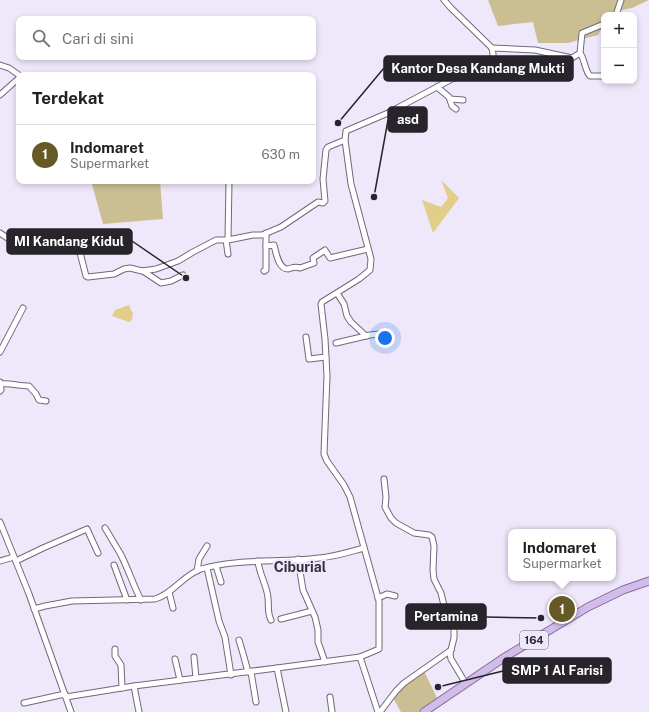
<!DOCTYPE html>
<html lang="id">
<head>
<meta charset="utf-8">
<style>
	:root { --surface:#fff; --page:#f6f6f6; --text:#202124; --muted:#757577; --line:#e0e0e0; --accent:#675926 }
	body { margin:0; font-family:"Public Sans",sans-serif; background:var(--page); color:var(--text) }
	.controls { position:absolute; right:12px; top:12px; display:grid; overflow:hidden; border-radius:8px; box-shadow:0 2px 6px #0003 }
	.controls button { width:36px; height:36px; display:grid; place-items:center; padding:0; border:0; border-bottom:1px solid var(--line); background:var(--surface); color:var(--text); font:20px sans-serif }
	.you { position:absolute; left:385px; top:338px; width:14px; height:14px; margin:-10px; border:3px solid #fff; border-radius:50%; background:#1a73e8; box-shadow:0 0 0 6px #1a73e833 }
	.badge { display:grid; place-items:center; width:26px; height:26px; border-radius:50%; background:var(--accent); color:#fff; font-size:13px; font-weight:700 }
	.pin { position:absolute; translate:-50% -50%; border:2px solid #fff; box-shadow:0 1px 4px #0006 }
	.popup { position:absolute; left:508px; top:529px; width:108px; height:52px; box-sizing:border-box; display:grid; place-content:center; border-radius:8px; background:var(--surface); filter:drop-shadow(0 1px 3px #0005); font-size:13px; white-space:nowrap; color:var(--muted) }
	.popup b { font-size:15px; color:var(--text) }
	.popup::after { content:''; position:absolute; left:50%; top:100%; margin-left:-8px; border:8px solid transparent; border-top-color:var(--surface) }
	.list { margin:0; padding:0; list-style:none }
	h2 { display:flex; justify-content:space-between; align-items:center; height:52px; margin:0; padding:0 16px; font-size:17px }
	h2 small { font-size:13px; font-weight:400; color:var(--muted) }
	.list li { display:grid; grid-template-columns:26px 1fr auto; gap:12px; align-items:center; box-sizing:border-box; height:60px; padding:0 16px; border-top:1px solid var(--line) }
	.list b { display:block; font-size:15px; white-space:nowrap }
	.list p { margin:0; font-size:13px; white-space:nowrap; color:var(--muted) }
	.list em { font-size:13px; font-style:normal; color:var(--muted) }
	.icon { flex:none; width:22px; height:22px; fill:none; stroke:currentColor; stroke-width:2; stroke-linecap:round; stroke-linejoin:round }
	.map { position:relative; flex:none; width:649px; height:712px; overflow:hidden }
	.search { position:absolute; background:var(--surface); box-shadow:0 2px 6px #0003; left:16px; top:16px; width:300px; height:44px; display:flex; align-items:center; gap:10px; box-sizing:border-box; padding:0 14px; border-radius:8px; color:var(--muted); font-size:15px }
	.panel { position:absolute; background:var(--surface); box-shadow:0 2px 6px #0003; left:16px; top:72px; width:300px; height:112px; border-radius:8px }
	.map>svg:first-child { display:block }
	.green { fill:#cbbe93 }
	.water { fill:#e2ce88 }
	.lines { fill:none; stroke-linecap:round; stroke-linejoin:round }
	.minor-casing { stroke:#70697a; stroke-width:7 }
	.major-casing { stroke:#836a9d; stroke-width:9 }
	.minor { stroke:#fff; stroke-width:5 }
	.major { stroke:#d2bce9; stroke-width:7 }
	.labels { text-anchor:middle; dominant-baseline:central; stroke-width:4; stroke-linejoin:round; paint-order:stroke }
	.shield { fill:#efe7fa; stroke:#635e69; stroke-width:1 }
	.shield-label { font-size:11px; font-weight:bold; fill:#27242b }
	.quarter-label { font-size:14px; font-weight:bold; fill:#352e3d; stroke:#efe7fa }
	.leader { fill:none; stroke:#27242b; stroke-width:1.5 }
	.callout-dot { fill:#27242b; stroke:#efe7fa; stroke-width:1.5 }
	.callout { fill:#27242b; stroke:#27242b; stroke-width:1.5 }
	.callout-label { font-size:13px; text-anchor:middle; font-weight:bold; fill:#fff }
</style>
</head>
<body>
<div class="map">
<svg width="649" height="712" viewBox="0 0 649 712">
	<rect width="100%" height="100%" fill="#efe7fa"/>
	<!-- green -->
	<g class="green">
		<path d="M488 0H649L632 8 612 12 610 15H604V25L598 35 568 43H538L533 22 498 26Z"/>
		<path d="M91 181H160L163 219 103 224Z"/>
		<path d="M424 671 438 700 421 712H401L393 698 408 683Z"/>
	</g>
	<!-- water -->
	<g class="water">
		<path d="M441 180 459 198 433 233 422 200 441 207 448 198Z"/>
		<path d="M129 305 133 314 132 320 129 322 112 316 115 310Z"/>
	</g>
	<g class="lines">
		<!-- minor casing -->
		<g class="minor-casing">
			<g id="minor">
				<path d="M616 15 621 0"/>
				<path d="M492 48 535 50 572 58 580 53 582 33 604 24"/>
				<path d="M580 53C585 60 585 71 590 76H604"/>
				<path d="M0 65 9 68 19 75"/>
				<path d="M437 87 449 97 452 106 456 109"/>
				<path d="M0 95 19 78"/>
				<path d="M450 99 463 100"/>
				<path d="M0 233 19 246 28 247V243L66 240 69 244 78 245 86 276 88 277 114 274 124 269 130 268 142 271 156 269 178 261 193 252 216 240H228L253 235H262L281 227 318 202 323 203 325 201 323 179 326 150 328 147 345 140"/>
				<path d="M226 240 228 254"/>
				<path d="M228 240 229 181"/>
				<path d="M266 246 274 245C276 252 278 269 288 269 292 268 295 266 300 268L314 263 313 258 325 250 330 258 368 249"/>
				<path d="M28 247 48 245 55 242"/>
				<path d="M143 271 161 283 171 281 183 275"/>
				<path d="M264 271 266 270V233"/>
				<path d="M337 293 344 304 347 316 351 322 366 336"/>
				<path d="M306 337 309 359 326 357"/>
				<path d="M336 343 370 335 379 334"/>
				<path d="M0 352 23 308"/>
				<path d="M0 382 1 390 0 391"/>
				<path d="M1 384C11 383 19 386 29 386L36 394 39 400 46 401"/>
				<path d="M384 479 386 497 385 507 391 518 396 523 414 533 429 535 432 537 434 546 433 570 434 579 441 593 446 614 454 629V638L450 654 451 659 466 684"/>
				<path d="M0 522 29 594 71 712"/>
				<path d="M105 528C110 536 115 545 120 553 128 568 133 585 141 600"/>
				<path d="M298 559 303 590 315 617 318 630V642L325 662"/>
				<path d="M0 561 14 557"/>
				<path d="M16 561 43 548 87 529 98 553"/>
				<path d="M258 561C259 574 267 585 268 598 269 605 267 613 271 620"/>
				<path d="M114 565 127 600"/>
				<path d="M216 566 221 582"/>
				<path d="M207 568 219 621 225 637 231 675"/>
				<path d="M197 571 199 559 207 546"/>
				<path d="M169 592 173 608"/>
				<path d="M378 598 387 594 395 596"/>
				<path d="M34 609 45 606 72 601 155 599C173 594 183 575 201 569 241 558 279 563 319 558 334 557 349 552 364 548"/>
				<path d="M281 619 312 611"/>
				<path d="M239 640 244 657 248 672"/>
				<path d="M115 649V656L121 665 122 688"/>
				<path d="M194 657 196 678"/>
				<path d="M360 657 379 649V601L350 497 344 485 327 461 324 454 327 376 325 339 321 304 322 302 359 279 370 270 371 259 351 184 345 140 346 131 388 113 452 79 488 69 493 62V54L492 48 451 8 444 0"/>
				<path d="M175 659 180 680"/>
				<path d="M251 672 256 702"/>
				<path d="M134 686 139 712"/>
				<path d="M66 697 134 686 277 668"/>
				<path d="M330 697 332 712"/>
				<path d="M24 703 65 694"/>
				<path d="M286 712 277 668 360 657 378 712"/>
				<path d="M380 712 396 691 404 683 451 650"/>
			</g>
		</g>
		<!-- major casing -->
		<g class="major-casing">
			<path id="major" d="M424 712 505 657 588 607 623 590 649 581"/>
		</g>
		<!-- minor -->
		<use href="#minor" class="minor"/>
		<!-- major -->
		<use href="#major" class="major"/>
	</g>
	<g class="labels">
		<!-- shield labels -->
		<rect class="shield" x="520" y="631" width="28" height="18" rx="3"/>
		<g class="shield-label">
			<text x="534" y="640">164</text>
		</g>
		<!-- quarter labels -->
		<g class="quarter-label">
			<text x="300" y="567">Ciburial</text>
		</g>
	</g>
	<!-- callouts -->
	<path class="leader" d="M338 123L384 68M374 197L388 120M186 278L132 241M541 618L486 617M438 687L503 671"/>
	<g class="callout-dot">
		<circle cx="338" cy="123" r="4"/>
		<circle cx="374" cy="197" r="4"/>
		<circle cx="186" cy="278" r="4"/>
		<circle cx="541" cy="618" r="4"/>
		<circle cx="438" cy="687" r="4"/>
	</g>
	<g class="callout">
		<rect x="384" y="56" width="189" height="25" rx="4"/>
		<rect x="388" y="107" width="39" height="25" rx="4"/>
		<rect x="7" y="229" width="125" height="25" rx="4"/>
		<rect x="406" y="604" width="80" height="25" rx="4"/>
		<rect x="503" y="658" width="108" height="25" rx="4"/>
	</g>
	<g class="callout-label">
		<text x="478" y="73">Kantor Desa Kandang Mukti</text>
		<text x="408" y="124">asd</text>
		<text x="69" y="246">MI Kandang Kidul</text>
		<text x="446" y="621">Pertamina</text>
		<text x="557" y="675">SMP 1 Al Farisi</text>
	</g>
</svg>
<div class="controls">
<button>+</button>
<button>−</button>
</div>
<div class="you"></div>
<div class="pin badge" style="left:562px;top:609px">1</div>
<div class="popup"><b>Indomaret</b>Supermarket</div>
<div class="search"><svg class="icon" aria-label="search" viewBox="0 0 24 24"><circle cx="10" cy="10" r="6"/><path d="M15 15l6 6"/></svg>Cari di sini</div>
<section class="panel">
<h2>Terdekat<small></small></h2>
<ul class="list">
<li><span class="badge">1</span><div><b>Indomaret</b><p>Supermarket</p></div><em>630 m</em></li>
</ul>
</section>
</div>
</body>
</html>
